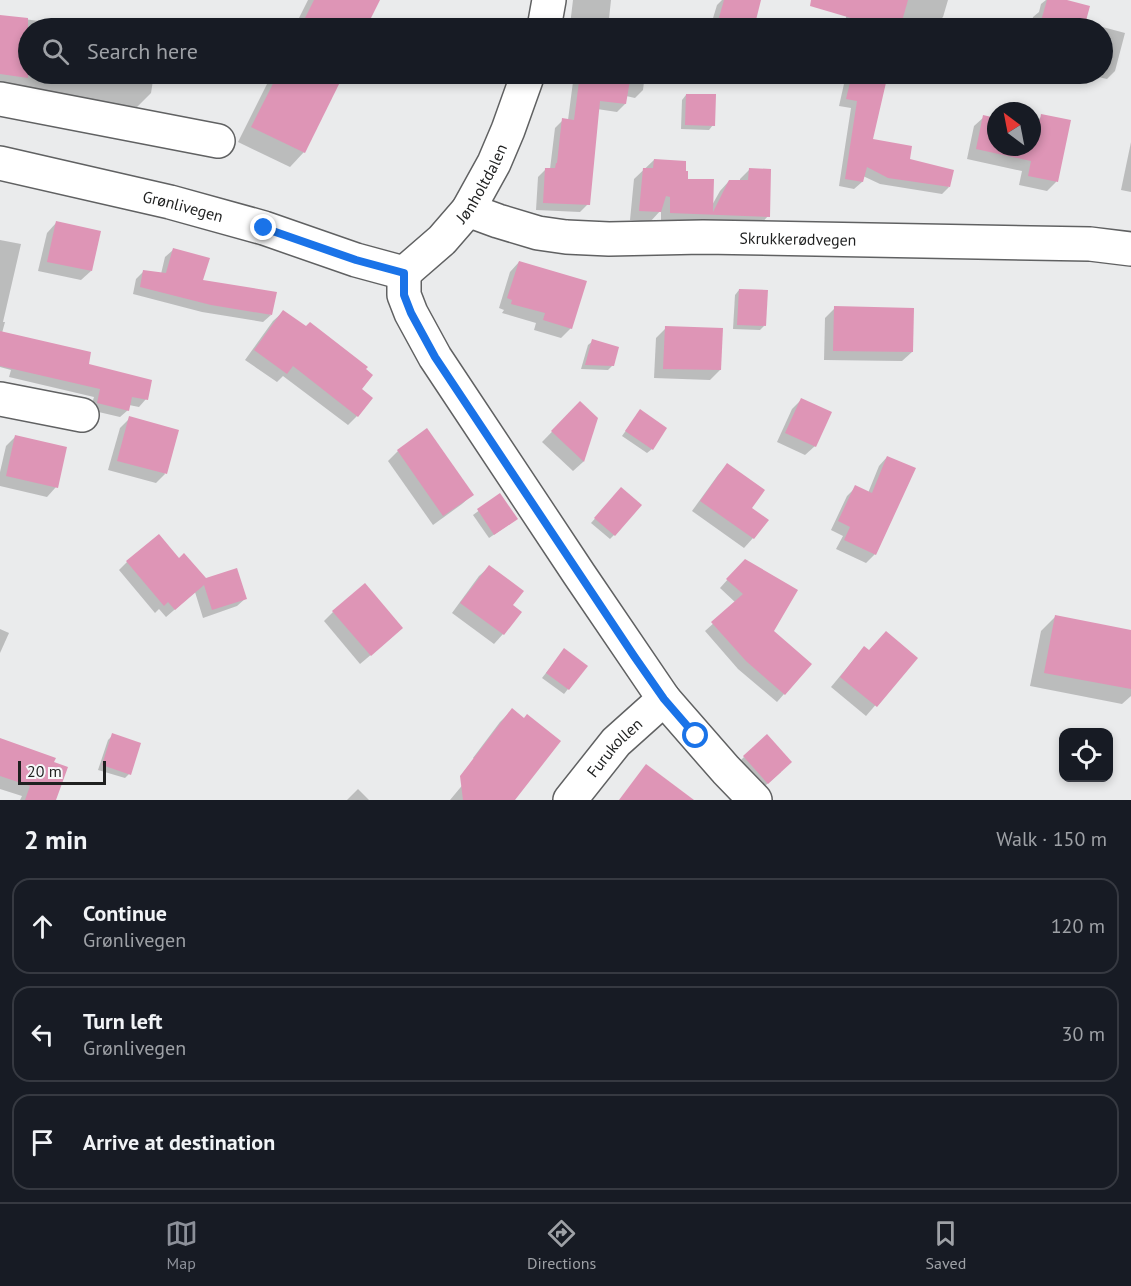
<!DOCTYPE html>
<html lang="en">
<head>
<meta charset="utf-8">
<style>
	:root { --surface:#171b24; --page:#242831; --text:#f1f3f6; --muted:#9ea1a6; --line:#363941; --accent:#8c9099 }
	body { margin:0; font-family:"PT Sans",sans-serif; background:var(--page); color:var(--text) }
	.controls { position:absolute; right:18px; bottom:18px; display:grid; overflow:hidden; border-radius:12px; box-shadow:0 3px 9px #0003 }
	.controls button { width:54px; height:54px; display:grid; place-items:center; padding:0; border:0; border-bottom:2px solid var(--line); background:var(--surface); color:var(--text); font:30px sans-serif }
	.compass { position:absolute; left:987px; top:102px; width:54px; height:54px; border-radius:50%; background:var(--surface); box-shadow:0 3px 9px #0003; rotate:328deg }
	.scale { position:absolute; left:18px; bottom:15px; width:88px; box-sizing:border-box; padding-left:6px; border:3px solid #1f2020; border-top:0; font-size:16px; line-height:21px; white-space:nowrap; color:#1f2020; -webkit-text-stroke:4px #f7f8fa; paint-order:stroke }
	.stop { position:absolute; width:18px; height:18px; margin:-14px; border:4px solid #1a73e8; border-radius:50%; background:#fff }
	.stop.end { background:#1a73e8; border-color:#fff; box-shadow:0 2px 6px #0008 }
	.list { margin:0; padding:0; list-style:none }
	h2 { display:flex; justify-content:space-between; align-items:center; height:78px; margin:0; padding:0 24px; font-size:26px }
	h2 small { font-size:20px; font-weight:400; color:var(--muted) }
	.list li { display:grid; grid-template-columns:39px 1fr auto; gap:18px; align-items:center; box-sizing:border-box; height:96px; margin:0 12px 12px; padding:0 12px; border:2px solid var(--line); border-radius:18px }
	.list b { display:block; font-size:22px; white-space:nowrap }
	.list p { margin:0; font-size:20px; white-space:nowrap; color:var(--muted) }
	.list em { font-size:20px; font-style:normal; color:var(--muted) }
	.icon { flex:none; width:33px; height:33px; fill:none; stroke:currentColor; stroke-width:2; stroke-linecap:round; stroke-linejoin:round }
	.map { position:relative; flex:none; width:1131px; height:800px; overflow:hidden }
	.search { position:absolute; background:var(--surface); box-shadow:0 3px 9px #0003; left:18px; right:18px; top:18px; height:66px; display:flex; align-items:center; gap:15px; box-sizing:border-box; padding:0 21px; border-radius:33px; color:var(--muted); font-size:22px }
	.sheet { height:402px; background:var(--surface) }
	nav { display:flex; justify-content:space-around; align-items:center; box-sizing:border-box; height:84px; border-top:2px solid var(--line); background:var(--surface); font-size:16px; color:var(--muted) }
	nav a { display:grid; justify-items:center; gap:3px }
	nav .on { color:var(--accent) }
	.map>svg:first-child { display:block }
	.shadow { fill:#0003 }
	.building { fill:#de95b6 }
	.lines { fill:none; stroke-linecap:round; stroke-linejoin:round }
	.minor-casing { stroke:#606162; stroke-width:36 }
	.minor { stroke:#fff; stroke-width:33 }
	.route { stroke:#1a73e8; stroke-width:8 }
	.labels { text-anchor:middle; dominant-baseline:central; stroke-width:4.5; stroke-linejoin:round; paint-order:stroke }
	.street-label { font-size:16px; fill:#1f2020; stroke:#f7f8fa }
</style>
</head>
<body>
<div class="map">
<svg width="1131" height="800" viewBox="0 0 1131 800">
	<rect width="100%" height="100%" fill="#eaebec"/>
	<!-- shadow -->
	<g class="shadow">
		<path d="M308 0H378L364 28H294Z"/>
		<path d="M573 0H611L608 28H580V26L570 25Z"/>
		<path d="M722 0H744L753 25 758 27V28H710L717 5Z"/>
		<path d="M851 0H948L943 17 933 27 901 19 898 28H843Z"/>
		<path d="M1046 0H1062L1084 22 1125 33 1115 71 1107 79 1085 74H1102V28H1030L1033 17 1039 12 1041 4Z"/>
		<path d="M0 16 94 28H28V74H154L151 93 137 107 0 90Z"/>
		<path d="M272 74H342L304 152 290 167 238 142Z"/>
		<path d="M574 74H645L643 90 635 98 626 96 625 104 617 112 597 109 588 204 580 212 536 210 538 177 546 169H550L555 128 563 120H568Z"/>
		<path d="M848 74H877L886 76 871 141 908 160 949 187 942 194 880 184 863 176 862 182 854 189 839 186 851 108 839 106 846 75Z"/>
		<path d="M686 95 713 125 709 130 681 129 682 100Z"/>
		<path d="M1042 116 1069 121 1056 182 1047 191 1019 185 1022 171 967 159 974 126 984 117 996 119V147H1032V120L1037 121Z"/>
		<path d="M1131 142V192L1121 190Z"/>
		<path d="M654 160 686 180 711 207 720 191 729 181H740V179L749 170 768 216 759 226 661 222V210L650 222 630 220 634 179Z"/>
		<path d="M56 223 91 271 81 280 38 271 47 233Z"/>
		<path d="M0 240 21 244 3 322H5L2 333 87 365 146 399 139 407 129 405 128 410 120 417 90 410 94 397 9 377 11 370 0 367Z"/>
		<path d="M173 250 202 281 271 315 263 322 202 312 133 294 136 279 144 271 161 274 165 257Z"/>
		<path d="M519 262 571 328 561 338 534 330 536 323 502 313 504 310 499 308 510 272Z"/>
		<path d="M739 290 764 326 760 330 733 329 735 295Z"/>
		<path d="M835 308 912 352 902 361 824 360 825 318Z"/>
		<path d="M283 312 305 328 360 389 357 416 348 425 283 376 277 382 245 360 273 321Z"/>
		<path d="M666 328 720 370 710 380 654 378 656 338Z"/>
		<path d="M593 341 612 366 608 370 581 369 588 345Z"/>
		<path d="M801 400 815 446 805 455 777 442 792 409Z"/>
		<path d="M580 403 596 418 583 462 573 471 542 442Z"/>
		<path d="M640 411 652 449 647 453 622 436Z"/>
		<path d="M130 418 165 474 156 483 108 470 120 428Z"/>
		<path d="M426 431 472 495 462 504 433 525 388 461 398 451Z"/>
		<path d="M16 436 56 487 47 497 0 486V472L6 446Z"/>
		<path d="M887 457 875 554 866 563 836 549 843 536 831 530 847 496 856 487 868 493 879 466Z"/>
		<path d="M727 465 750 508 753 538 744 548 692 511 718 475Z"/>
		<path d="M617 494 614 535 610 539 591 523Z"/>
		<path d="M500 495 511 523 489 538 473 515Z"/>
		<path d="M179 560 205 580 246 598 237 606 203 618 195 592 166 617 159 609 155 613 119 570 127 562Z"/>
		<path d="M489 567 511 606 503 634 494 644 452 613 479 576Z"/>
		<path d="M737 569 772 631 784 694 777 702 738 669 705 631 736 603 720 588Z"/>
		<path d="M333 612 392 637 360 664 324 621Z"/>
		<path d="M1055 617 1131 631V696L1122 704 1030 686 1041 631Z"/>
		<path d="M0 629 9 633 0 653Z"/>
		<path d="M868 652 916 658 866 716 831 687 855 658Z"/>
		<path d="M560 655 568 689 564 694 542 678Z"/>
		<path d="M512 710 513 800H450L480 764 473 758 500 722Z"/>
		<path d="M113 735 129 774 125 778 98 770 108 740Z"/>
		<path d="M0 740 52 763 55 800H20L22 796 0 789Z"/>
		<path d="M744 757 781 772 758 792 735 766Z"/>
		<path d="M358 789 369 800H347Z"/>
	</g>
	<!-- building -->
	<g class="building">
		<path d="M314 0H380L366 28H300Z"/>
		<path d="M724 0H761L754 28H716Z"/>
		<path d="M811 0H908L900 28H885L810 6Z"/>
		<path d="M1047 0H1067L1090 6 1084 28H1039Z"/>
		<path d="M0 15 28 18V78L0 74Z"/>
		<path d="M278 74H344L305 153 251 127Z"/>
		<path d="M580 74H631L626 104 600 101 590 205 543 203 545 168H555L556 163H557L562 118 574 120Z"/>
		<path d="M852 74H888L873 139 912 146 910 159 954 170 950 187 888 178 867 167 863 182 845 179 857 101 846 99Z"/>
		<path d="M686 94H716L715 126 685 125Z"/>
		<path d="M1041 114 1071 120 1058 182 1028 176 1031 161 976 149 983 115 996 118V147H1032V118L1040 120Z"/>
		<path d="M654 159 686 161V171H688V179H714L713 212 729 180H748L749 168 771 169 770 217 670 213V197L666 196 661 212 639 211 643 168H653Z"/>
		<path d="M56 221 101 231 92 271 47 262Z"/>
		<path d="M173 248 210 258 203 280 277 292 272 315 211 305 140 287 143 270 166 273Z"/>
		<path d="M519 261 587 281 572 329 543 320 545 313 511 304 512 300 507 298Z"/>
		<path d="M739 289 768 290 766 326 737 325Z"/>
		<path d="M834 306 914 308 913 352 833 351Z"/>
		<path d="M283 310 306 326 310 322 368 367 366 369 373 375 362 389 373 398 358 417 293 366 287 374 254 350Z"/>
		<path d="M665 326 723 328 721 370 663 369Z"/>
		<path d="M0 331 91 352 89 364 152 380 148 400 132 397 129 411 97 403 100 389 0 366Z"/>
		<path d="M592 339 619 347 614 366 585 365Z"/>
		<path d="M801 398 832 412 816 447 785 433Z"/>
		<path d="M580 401 598 418 584 462 551 431Z"/>
		<path d="M640 409 667 428 653 450 625 431Z"/>
		<path d="M129 416 179 430 167 474 117 461Z"/>
		<path d="M427 428 474 495 443 516 397 450Z"/>
		<path d="M15 435 67 447 58 488 6 476Z"/>
		<path d="M887 456 916 468 876 555 844 540 850 527 838 521 855 485 872 493Z"/>
		<path d="M727 463 765 490 752 508 769 520 754 539 700 501Z"/>
		<path d="M621 487 642 505 615 536 594 518Z"/>
		<path d="M500 493 518 519 494 535 477 509Z"/>
		<path d="M159 534 179 558 184 553 206 578 237 568 247 599 212 610 204 585 175 610 168 602 164 606 126 561Z"/>
		<path d="M745 559 798 590 774 631 812 664 785 695 746 661 711 622 743 594 726 579Z"/>
		<path d="M489 565 524 591 513 605 522 612 504 635 460 603Z"/>
		<path d="M365 583 403 628 371 656 332 611Z"/>
		<path d="M1055 615 1131 630V689L1044 673Z"/>
		<path d="M886 631 918 658 877 707 840 677 864 646 869 650Z"/>
		<path d="M564 648 588 666 569 690 546 673Z"/>
		<path d="M512 708 524 718 527 714 561 741 515 800H463L460 776Z"/>
		<path d="M112 733 141 743 131 775 102 765Z"/>
		<path d="M767 734 792 762 768 784 743 756Z"/>
		<path d="M0 738 56 758 54 762 68 767 56 800H25L30 786 0 776Z"/>
		<path d="M646 764 694 800H619Z"/>
	</g>
	<g class="lines">
		<!-- minor casing -->
		<g class="minor-casing">
			<g id="minor">
				<path d="M544 28 549 0"/>
				<path d="M0 99 218 141"/>
				<path id="s1" d="M0 163 170 202 264 228 356 260 404 273"/>
				<path id="s2" d="M468 210 498 221 538 233 566 237 609 239 703 237 1090 244 1131 249"/>
				<path d="M404 273V295L411 313 435 357 579 574 664 699 726 770 755 800"/>
				<path id="s3" d="M404 273 442 240 468 210 494 163 508 130 528 74"/>
				<path d="M0 399 82 415"/>
				<path id="s4" d="M570 800 616 742 664 699"/>
			</g>
		</g>
		<!-- minor -->
		<use href="#minor" class="minor"/>
	</g>
	<g class="lines">
		<!-- route -->
		<path class="route" d="M264 228 356 260 404 273V295L411 313 435 357 634 656 664 699 696 736"/>
	</g>
	<g class="labels">
		<!-- street labels -->
		<g class="street-label">
			<text stroke="none"><textPath href="#s3" startOffset="120">Jønholtdalen</textPath></text>
			<text stroke="none"><textPath href="#s1" startOffset="188">Grønlivegen</textPath></text>
			<text stroke="none"><textPath href="#s2" startOffset="334">Skrukkerødvegen</textPath></text>
			<text stroke="none"><textPath href="#s4" startOffset="69">Furukollen</textPath></text>
		</g>
	</g>
</svg>
<div class="controls">
<button><svg class="icon" aria-label="locate" viewBox="0 0 24 24"><circle cx="12" cy="12" r="6"/><path d="M12 2v4M12 18v4M2 12h4M18 12h4"/></svg></button>
</div>
<svg class="compass" viewBox="-18 -18 36 36"><path d="M0-13l5 13h-10z" fill="#e53935"/><path d="M0 13l5-13h-10z" fill="#9ea1a6"/></svg>
<div class="scale">20 m</div>
<div class="stop" style="left:696px;top:736px"></div>
<div class="stop end" style="left:264px;top:228px"></div>
<div class="search"><svg class="icon" aria-label="search" viewBox="0 0 24 24"><circle cx="10" cy="10" r="6"/><path d="M15 15l6 6"/></svg>Search here</div>
</div>
<section class="sheet">
<h2>2 min<small>Walk · 150 m</small></h2>
<ul class="list">
<li><svg class="icon" aria-label="ahead" viewBox="0 0 24 24"><path d="M12 20V5M6 11l6-6 6 6"/></svg><div><b>Continue</b><p>Grønlivegen</p></div><em>120 m</em></li>
<li><svg class="icon" aria-label="left" viewBox="0 0 24 24"><path d="M17 20v-9H6M10 6l-5 5 5 5"/></svg><div><b>Turn left</b><p>Grønlivegen</p></div><em>30 m</em></li>
<li><svg class="icon" aria-label="arrive" viewBox="0 0 24 24"><path d="M6 21V4h12l-3 4 3 4H6"/></svg><div><b>Arrive at destination</b></div></li>
</ul>
</section>
<nav>
<a class="on"><svg class="icon" aria-label="map" viewBox="0 0 24 24"><path d="M3 6l6-2 6 2 6-2v14l-6 2-6-2-6 2zM9 4v14M15 6v14"/></svg>Map</a>
<a><svg class="icon" aria-label="directions" viewBox="0 0 24 24"><path d="M12 3l9 9-9 9-9-9zM9 14v-3h6M13 9l2 2-2 2"/></svg>Directions</a>
<a><svg class="icon" aria-label="saved" viewBox="0 0 24 24"><path d="M7 4h10v16l-5-4-5 4z"/></svg>Saved</a>
</nav>
</body>
</html>
